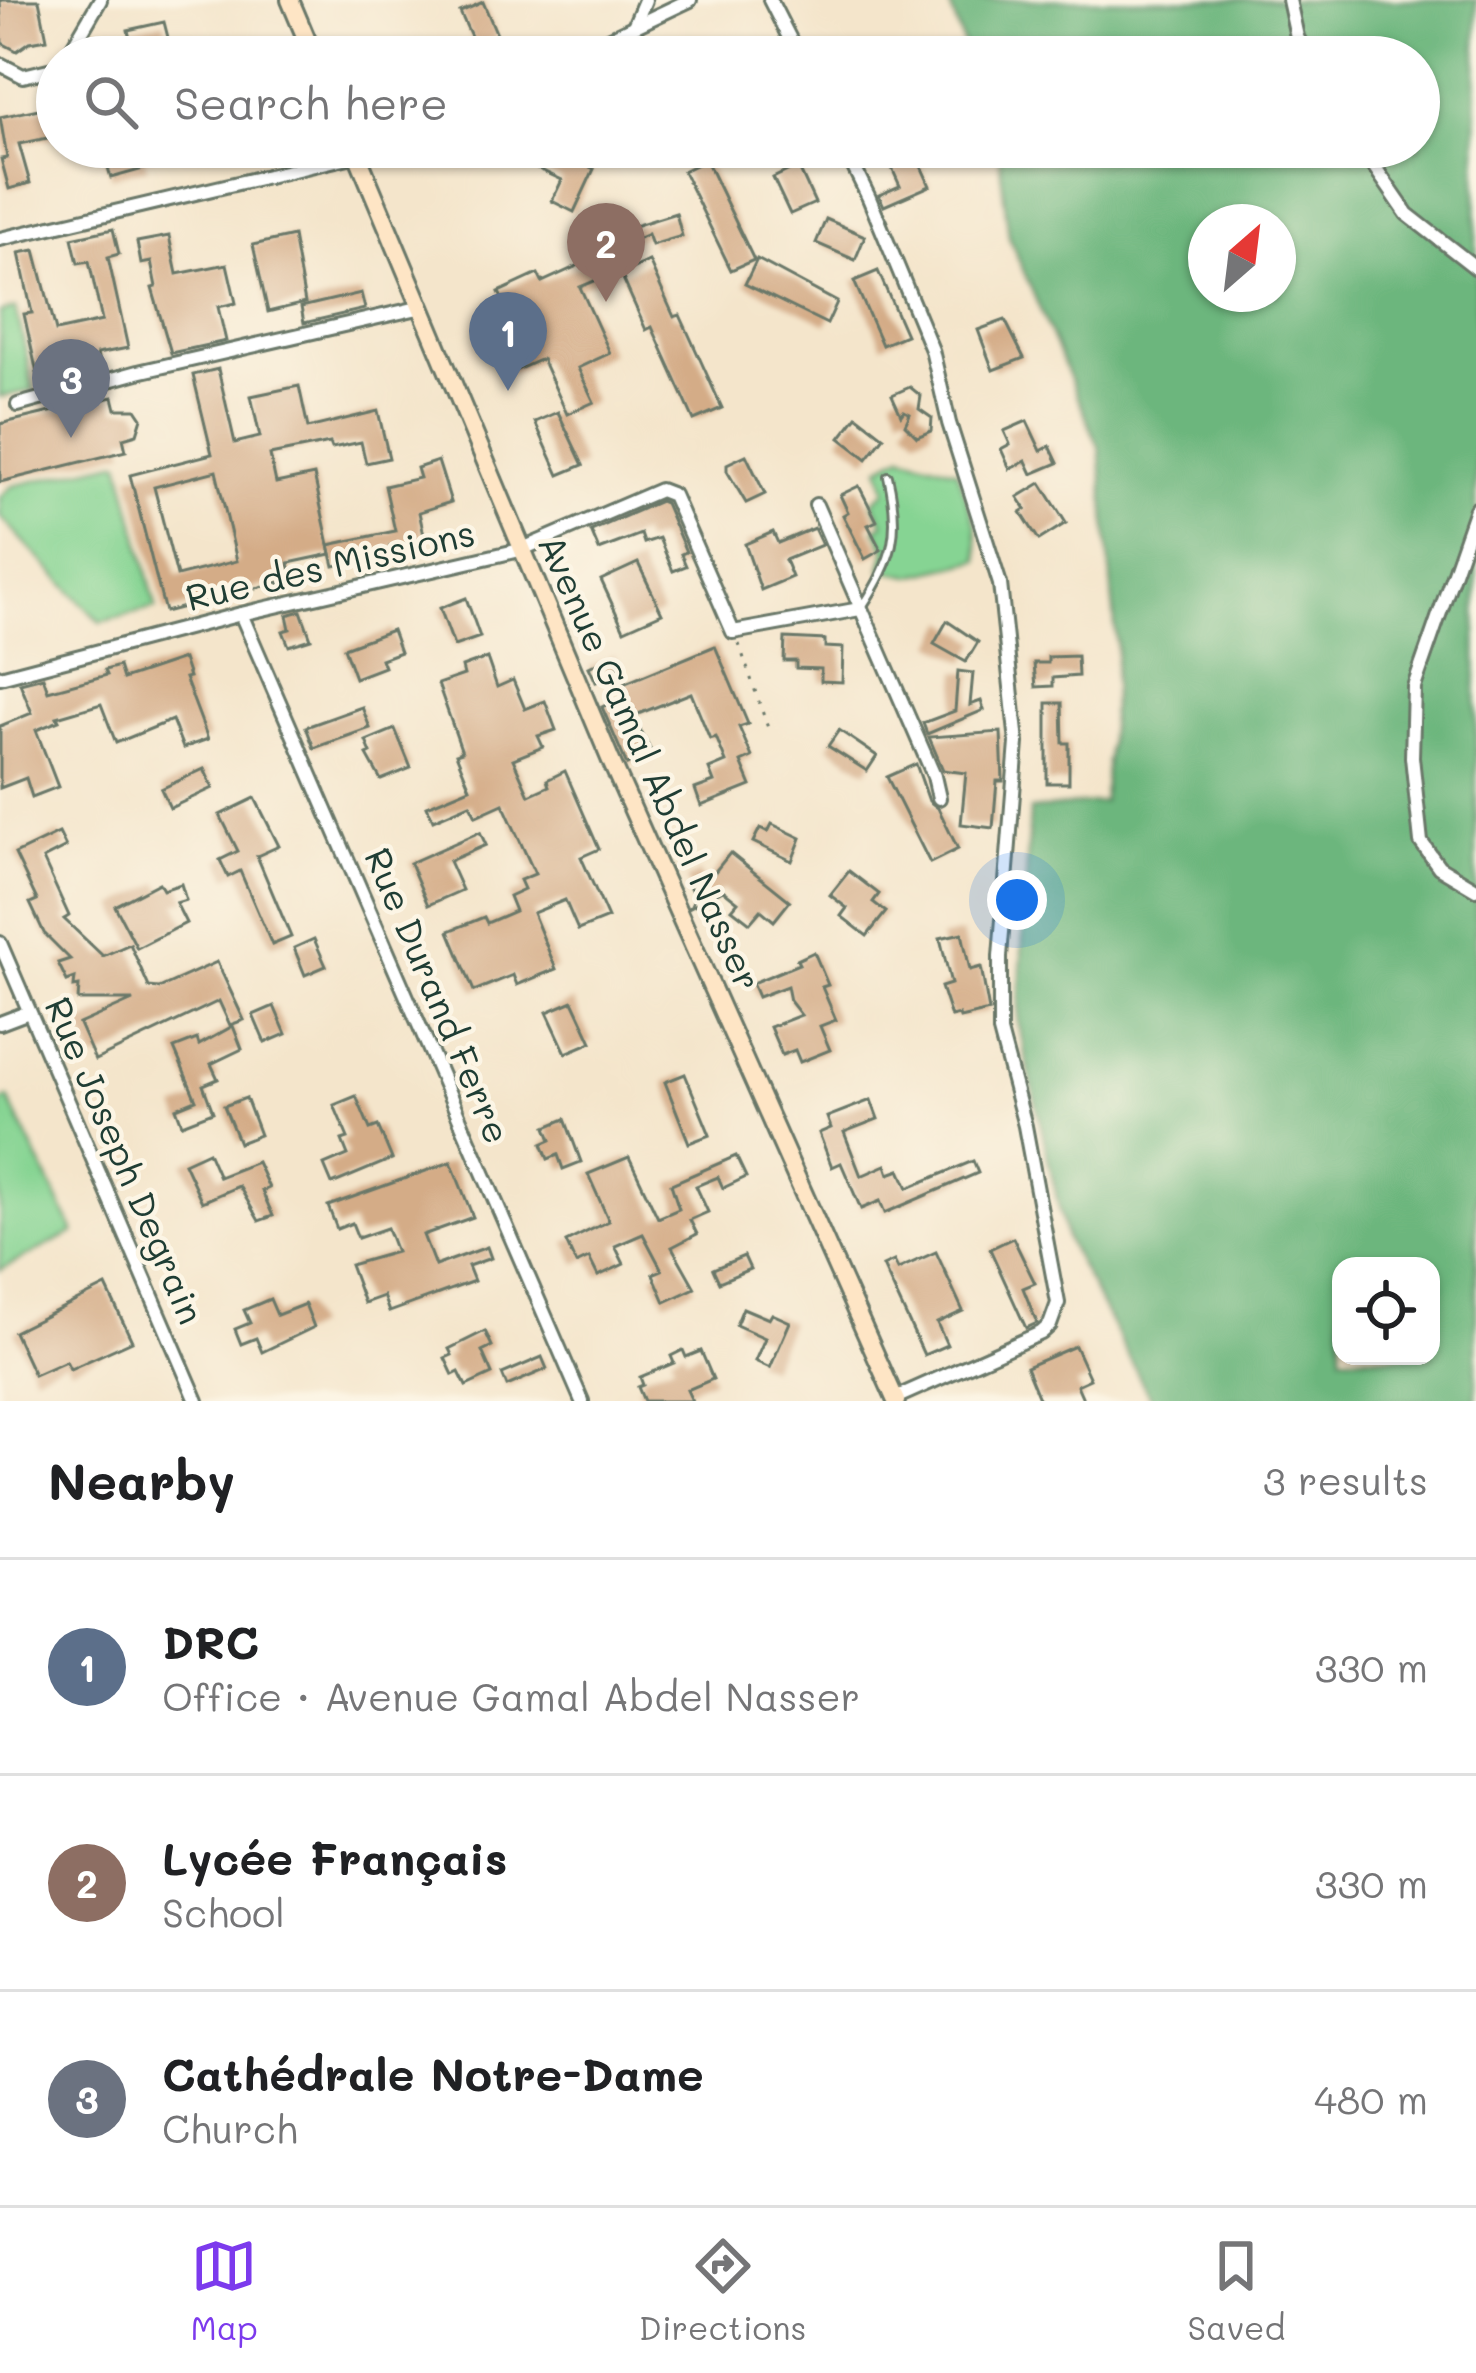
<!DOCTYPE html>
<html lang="en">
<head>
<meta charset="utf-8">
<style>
	:root { --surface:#fff; --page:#f6f6f6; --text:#202124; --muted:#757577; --line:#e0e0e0; --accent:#7c3aed }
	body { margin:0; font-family:Mali,sans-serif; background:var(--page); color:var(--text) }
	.controls { position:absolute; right:36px; bottom:36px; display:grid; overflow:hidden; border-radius:24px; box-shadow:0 3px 9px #0004 }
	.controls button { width:108px; height:108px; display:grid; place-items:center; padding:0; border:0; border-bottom:3px solid var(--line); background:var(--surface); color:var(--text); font:60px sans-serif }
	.compass { position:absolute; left:1188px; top:204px; width:108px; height:108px; border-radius:50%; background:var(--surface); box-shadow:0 3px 9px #0004; rotate:28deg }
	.you { position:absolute; left:1017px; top:900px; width:42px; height:42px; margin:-30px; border:9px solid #fff; border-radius:50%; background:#1a73e8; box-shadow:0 0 0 18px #1a73e833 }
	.badge { display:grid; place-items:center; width:78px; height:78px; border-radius:50%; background:var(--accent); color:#fff; font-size:39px; font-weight:700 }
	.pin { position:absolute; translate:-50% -99px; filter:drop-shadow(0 3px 6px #0008) }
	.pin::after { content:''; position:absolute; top:63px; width:42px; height:36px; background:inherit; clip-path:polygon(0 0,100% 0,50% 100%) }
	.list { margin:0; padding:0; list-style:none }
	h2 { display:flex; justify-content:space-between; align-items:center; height:156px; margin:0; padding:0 48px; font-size:51px }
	h2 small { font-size:39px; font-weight:400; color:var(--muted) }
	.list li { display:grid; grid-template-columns:78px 1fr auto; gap:36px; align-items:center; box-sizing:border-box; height:216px; padding:0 48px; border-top:3px solid var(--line) }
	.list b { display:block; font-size:45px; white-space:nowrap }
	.list p { margin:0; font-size:39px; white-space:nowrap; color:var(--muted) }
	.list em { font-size:39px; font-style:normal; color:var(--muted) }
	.icon { flex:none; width:66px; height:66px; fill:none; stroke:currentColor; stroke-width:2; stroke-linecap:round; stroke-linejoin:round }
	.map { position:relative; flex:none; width:1476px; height:1401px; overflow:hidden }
	.search { position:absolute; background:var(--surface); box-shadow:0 3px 9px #0004; left:36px; right:36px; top:36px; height:132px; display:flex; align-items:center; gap:30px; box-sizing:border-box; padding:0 42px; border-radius:66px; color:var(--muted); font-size:45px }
	.sheet { height:804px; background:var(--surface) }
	nav { display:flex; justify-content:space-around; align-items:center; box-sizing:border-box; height:168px; border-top:3px solid var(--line); background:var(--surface); font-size:33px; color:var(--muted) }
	nav a { display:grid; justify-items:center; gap:6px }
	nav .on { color:var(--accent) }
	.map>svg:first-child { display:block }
	.green { fill:#86d493; stroke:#528864; stroke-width:3 }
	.forest { fill:#6cb67d; stroke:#467a58; stroke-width:3; fill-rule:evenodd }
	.building { fill:#d4ac87; fill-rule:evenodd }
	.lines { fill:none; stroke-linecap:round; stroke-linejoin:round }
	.lane-casing { stroke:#6a7869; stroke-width:12 }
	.street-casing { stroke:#6a7869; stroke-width:18 }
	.secondary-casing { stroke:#6a7869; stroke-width:22 }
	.path { stroke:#6a7869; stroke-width:3; stroke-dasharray:3 9; stroke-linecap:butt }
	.lane { stroke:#fff; stroke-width:6 }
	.street { stroke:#fff; stroke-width:12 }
	.secondary { stroke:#fee5c5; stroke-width:16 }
	.labels { text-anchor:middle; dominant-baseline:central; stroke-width:9; stroke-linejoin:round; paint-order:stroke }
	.street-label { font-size:36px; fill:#1f3d34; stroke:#fcf5e5 }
</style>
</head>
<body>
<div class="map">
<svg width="1476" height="1401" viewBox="0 0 1476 1401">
	<rect width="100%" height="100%" fill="#fcf5e5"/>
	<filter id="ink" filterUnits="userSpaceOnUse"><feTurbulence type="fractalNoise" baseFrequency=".00833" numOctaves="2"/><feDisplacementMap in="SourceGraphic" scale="24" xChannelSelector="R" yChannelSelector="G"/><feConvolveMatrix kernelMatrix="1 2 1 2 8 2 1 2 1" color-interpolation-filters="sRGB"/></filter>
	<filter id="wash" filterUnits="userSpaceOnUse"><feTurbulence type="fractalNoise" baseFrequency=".004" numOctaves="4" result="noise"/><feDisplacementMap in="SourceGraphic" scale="48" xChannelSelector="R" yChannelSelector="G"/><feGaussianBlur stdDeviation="2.7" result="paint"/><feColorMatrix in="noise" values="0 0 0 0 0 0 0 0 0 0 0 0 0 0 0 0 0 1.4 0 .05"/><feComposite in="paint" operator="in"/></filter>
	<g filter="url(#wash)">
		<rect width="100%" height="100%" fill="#f4e5cb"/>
		<!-- green -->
		<g class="green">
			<path d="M16 308 34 390 0 397V312Z"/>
			<path d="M902 455 956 470 976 525 979 560 911 576 881 570 886 549 876 529 884 524 873 502 886 491 880 467Z"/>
			<path d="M120 461 156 608 100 622 0 516V497L12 486Z"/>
			<path d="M8 1098 74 1232 0 1270V1102Z"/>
		</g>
		<!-- forest -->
		<path class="forest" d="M948 0H1476V1401H1152L1066 1239 1018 1022 1030 810 1103 802 1117 650 1100 449 1009 237 998 147H1419V57H968ZM1206 222H1278V294H1206ZM1341 1266H1431V1356H1341Z"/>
		<g id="blocks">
			<!-- building -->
			<g class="building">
				<path d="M0 0H39L47 39 30 42 17 51 2 43Z"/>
				<path d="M483 2 498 37 476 47 460 12Z"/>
				<path d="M164 22 173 57H134L128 30Z"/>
				<path d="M53 106 57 136 19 144 30 183 9 189 1 159 7 158 0 117Z"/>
				<path d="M102 147H180V153L145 159 147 168 111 178Z"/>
				<path d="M491 147H547L594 169 574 212 552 201 562 180Z"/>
				<path d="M887 147H963L921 166 930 186 884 206 879 195 900 186 887 157 891 155Z"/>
				<path d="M706 160 754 260 731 270 683 171Z"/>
				<path d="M798 166 815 203 790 214 773 178Z"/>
				<path d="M676 213 682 236 652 245 648 234 624 245 618 231Z"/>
				<path d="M826 219 865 236 855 260 816 243Z"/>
				<path d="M113 229 119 254 108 257 128 348 97 354 100 369 40 387 24 314 32 313 19 253 35 250 56 331 102 321 89 261 78 263 72 238Z"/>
				<path d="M169 236 177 274 227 264 236 303 218 307 226 341 171 353 152 288 156 287 151 262 141 264 137 242Z"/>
				<path d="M293 236 305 303 268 312 253 245Z"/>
				<path d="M608 252 616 272 580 287 610 353 578 368 594 402 567 414 542 359 510 373 488 324 509 314 499 292 538 274 542 282Z"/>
				<path d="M757 259 837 302 827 324 745 284Z"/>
				<path d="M649 261 674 317 680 315 722 408 694 420 652 327 646 330 621 274Z"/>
				<path d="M878 271 906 335 882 345 854 281Z"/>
				<path d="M361 293 365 309 304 323 301 307Z"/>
				<path d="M1005 320 1024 358 993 370 978 330Z"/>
				<path d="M218 369 235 443 260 437 251 396 299 386 308 428 378 411 389 458 366 463 361 442 332 448 330 443 270 455 276 483 314 475 331 554 289 563 293 583 280 586 279 582 165 612 130 475 212 454 193 375ZM216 471 237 561 177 576 154 487Z"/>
				<path d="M910 387 921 396 919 409 932 418 931 431 917 437 905 425 910 414 904 411 901 415 892 395Z"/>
				<path d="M113 397 116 409H136L142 418 137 434 123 438 126 451 0 482V424Z"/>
				<path d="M558 412 583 465 559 475 535 422Z"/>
				<path d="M857 416 884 437 867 459 840 438Z"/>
				<path d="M1027 421 1041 451 1050 446 1058 463 1032 474 1026 461 1010 469 1001 449 1010 444 1004 431Z"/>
				<path d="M746 455 765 494 746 503 727 471V464Z"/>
				<path d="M438 461 451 502 419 512 425 540 390 547 392 554 334 566 329 545 395 531 385 486 420 478 417 468Z"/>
				<path d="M1041 483 1066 523 1039 540 1021 512 1026 509 1018 497Z"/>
				<path d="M859 486 877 521 868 525 881 550 865 559 843 515 848 512 840 495Z"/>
				<path d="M660 501 665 503 686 552 681 554 686 566 673 571 659 538 644 543 641 534 599 550 591 531Z"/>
				<path d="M814 528 822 545 785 560 792 577 761 590 745 544 773 532 778 543Z"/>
				<path d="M638 563 662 613 624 630 601 580Z"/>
				<path d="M466 598 480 637 454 646 440 608Z"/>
				<path d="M301 611 311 639 289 646 283 631 290 629 287 615Z"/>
				<path d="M947 621 978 642 966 662 934 644Z"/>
				<path d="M392 630 400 652 381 659 384 667 355 678 344 648Z"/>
				<path d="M785 638 825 640V647L843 648 842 682 821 681V669L796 668V661H784Z"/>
				<path d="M715 646 748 724 739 727 752 757 741 762 751 786 701 806 695 789 714 782 709 769 726 762 716 737 710 739 691 693 633 716 652 753 627 765 602 707 627 695 623 684Z"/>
				<path d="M614 655 621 670 596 682 589 667Z"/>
				<path d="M1077 656 1078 676 1053 678V686L1036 687 1034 663H1048V657Z"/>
				<path d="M487 658 497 687 513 680 525 709 545 701 556 730 538 736 543 747 513 759 529 795 549 786 547 780 565 771 599 849 581 857 608 918 578 930 565 900 533 913 556 969 517 985 513 975 474 991 449 931 484 917 487 923 515 911 509 896 524 889 520 880 535 874 503 804 476 816 470 804 433 820 427 806 470 788 456 754 462 752 438 684 464 675 462 667Z"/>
				<path d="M183 659 189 677 185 678 208 739 183 748 172 720 116 743 101 704 57 717 59 721 36 730 58 787 32 797 26 778 0 788V726L32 713 20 683 43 677 48 691 107 675 105 670 119 666 123 679Z"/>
				<path d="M958 671 973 673 970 705 981 701 984 710 927 734 923 723 955 711Z"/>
				<path d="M1047 703H1062L1063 743H1069V783H1047Z"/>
				<path d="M362 707 370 728 314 748 306 727Z"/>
				<path d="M395 729 411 768 381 780 367 755 371 753 366 741Z"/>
				<path d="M839 730 877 756 867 771 828 746Z"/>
				<path d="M1001 732 1003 781H997L993 828 961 824 966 773 943 770 929 737Z"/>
				<path d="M916 764 929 801 938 808 958 849 930 863 887 777Z"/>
				<path d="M204 769 213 788 170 808 161 789Z"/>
				<path d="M255 798 279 846 257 856 291 937 272 945 240 871 228 877 220 860 238 851 220 815Z"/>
				<path d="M772 824 801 838 792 861 753 842 760 828 768 832Z"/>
				<path d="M480 832 486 845 449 861 462 890 428 905 410 863Z"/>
				<path d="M59 833 66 847 43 859 69 916 64 919 103 956 130 944 149 987 159 988 217 962 244 1020 230 1025 219 1001 95 1060 79 1024 133 1000H78L79 986 74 987 75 978 67 981 58 963 70 959 44 933 30 903 37 900 15 854Z"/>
				<path d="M730 853 790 901 774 921 761 910 750 923 732 909 738 902 723 890 690 907 695 897 686 880 699 873 705 884Z"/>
				<path d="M849 871 879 894 873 902 886 912 867 936 841 916 847 908 830 895Z"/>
				<path d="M159 883 163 890 181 884 186 900 176 903 186 923 137 948 115 906Z"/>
				<path d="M962 933 970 970 981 967 989 1011 960 1018 959 1015 951 1017 941 987 951 984 940 938Z"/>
				<path d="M314 939 326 966 305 975 294 948Z"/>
				<path d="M814 952 828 985 822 987 836 1020 820 1026 830 1050 800 1062 795 1050 782 1055 770 1027 801 1015 790 1001 787 986 758 997 752 983 799 964 797 960Z"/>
				<path d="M573 1001 592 1042 566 1053 547 1012Z"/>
				<path d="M274 1006 286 1034 265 1043 253 1015Z"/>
				<path d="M233 1026 242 1049 211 1064 218 1079 203 1085 213 1112 182 1124 176 1108 196 1100 174 1048 197 1039 199 1045Z"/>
				<path d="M685 1074 710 1135 689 1143 665 1082Z"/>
				<path d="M356 1096 370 1129 378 1126 392 1159 332 1184 324 1165 348 1155 342 1140 348 1138 334 1105Z"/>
				<path d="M246 1098 260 1135 239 1143 224 1106Z"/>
				<path d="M871 1100 878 1119 844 1132 861 1176 886 1165 889 1174 900 1170 908 1188 973 1161 978 1173 885 1213 880 1201 861 1209 841 1163 832 1167 819 1133 831 1128 827 1117Z"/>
				<path d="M565 1119 581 1162 563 1169 558 1155 548 1159 542 1144 551 1140 546 1127Z"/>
				<path d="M208 1152 219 1177 257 1162 269 1188 262 1191 273 1216 259 1221 239 1186 202 1202 184 1163Z"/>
				<path d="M736 1156 746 1177 723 1188 718 1177 696 1186 708 1212 690 1220 697 1234 672 1247 695 1288 665 1302 653 1274 662 1270 643 1234 615 1246 624 1264 598 1276 589 1258 576 1264 566 1242 609 1221 588 1174 629 1157 658 1218 679 1209 671 1184Z"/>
				<path d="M451 1162 473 1217 423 1235 435 1266 487 1247 491 1258 468 1266 474 1281 389 1312 383 1296 364 1303 350 1265 396 1252 387 1228 358 1238 352 1223 337 1229 328 1206Z"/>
				<path d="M1013 1238 1035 1283 1023 1288 1037 1323 1026 1328 990 1249Z"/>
				<path d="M936 1252 963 1311 937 1323 947 1345 924 1355 883 1266 894 1261 898 1269Z"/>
				<path d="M744 1256 750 1269 719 1282 713 1269Z"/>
				<path d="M106 1286 132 1341 70 1369 66 1361 34 1375 14 1332Z"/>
				<path d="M270 1299 277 1315 305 1304 314 1327 262 1352 256 1338 241 1344 235 1329 250 1323 244 1310Z"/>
				<path d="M743 1308 769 1319 772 1314 790 1322 770 1368 755 1361 765 1338 736 1325Z"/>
				<path d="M485 1331 492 1346 482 1351 492 1374 466 1386 459 1372 453 1375 445 1358 452 1355 449 1349Z"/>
				<path d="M1075 1346 1090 1379 1077 1385 1084 1401H1040L1026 1367Z"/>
				<path d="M683 1350 686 1357 701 1351 713 1379 687 1390 692 1401H644L638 1387 643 1385 640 1377 674 1363 671 1356Z"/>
				<path d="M542 1357 547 1369 507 1386 502 1374Z"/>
			</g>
		</g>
	</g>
	<g filter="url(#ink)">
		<use href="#blocks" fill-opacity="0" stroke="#6a7869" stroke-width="3"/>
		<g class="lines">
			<!-- lane casing -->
			<g class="lane-casing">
				<path id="lane" d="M862 607C894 559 901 532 888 476"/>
			</g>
			<!-- street casing -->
			<g class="street-casing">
				<g id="street">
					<path d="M770 0 799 57"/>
					<path d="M1289 0 1297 37 1307 57"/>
					<path d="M634 26 645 0"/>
					<path d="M67 57 100 0"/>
					<path d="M570 57 690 0"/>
					<path d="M0 64 23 76 57 68"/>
					<path d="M844 147 869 198 932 350 949 423 1000 584 1017 743 1000 957V1032L1025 1126 1058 1303 1050 1325 1041 1333 895 1398"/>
					<path d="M1361 147 1407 214 1476 268"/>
					<path d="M0 239 357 155 374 147"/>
					<path d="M18 405 138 372 418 308"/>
					<path d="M816 505 934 776 939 798"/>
					<path d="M1476 509 1414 687 1412 757 1421 842 1439 867 1476 889"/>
					<path d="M241 614 582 1401"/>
					<path d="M0 677 241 614 520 550 660 490 673 495 733 632 860 609"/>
					<path d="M0 943 197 1401"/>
					<path d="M0 1023 29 1012"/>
				</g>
			</g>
			<!-- secondary casing -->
			<g class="secondary-casing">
				<g id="secondary">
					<path d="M290 0 314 57"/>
					<path d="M354 147 611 761 896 1401"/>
				</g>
			</g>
			<!-- path -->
			<path class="path" d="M739 644 768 728"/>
			<!-- lane -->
			<use href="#lane" class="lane"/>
			<!-- street -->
			<use href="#street" class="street"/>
			<!-- secondary -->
			<use href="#secondary" class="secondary"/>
		</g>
	</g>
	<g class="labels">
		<!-- street labels -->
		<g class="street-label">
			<text transform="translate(330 564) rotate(-13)">Rue des Missions</text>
			<text transform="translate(651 762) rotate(66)">Avenue Gamal Abdel Nasser</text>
			<text transform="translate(439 995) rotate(67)">Rue Durand Ferre</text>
			<text transform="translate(126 1160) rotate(67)">Rue Joseph Degrain</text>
		</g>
	</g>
</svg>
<div class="controls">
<button><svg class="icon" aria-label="locate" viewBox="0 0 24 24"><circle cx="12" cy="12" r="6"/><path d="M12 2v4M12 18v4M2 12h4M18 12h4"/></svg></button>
</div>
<svg class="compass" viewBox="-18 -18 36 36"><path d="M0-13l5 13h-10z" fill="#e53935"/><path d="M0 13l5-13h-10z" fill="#757577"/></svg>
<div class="you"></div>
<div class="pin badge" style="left:508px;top:391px;background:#5c6f8a">1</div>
<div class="pin badge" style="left:606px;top:302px;background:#8d6e63">2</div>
<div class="pin badge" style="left:71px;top:438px;background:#6b7280">3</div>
<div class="search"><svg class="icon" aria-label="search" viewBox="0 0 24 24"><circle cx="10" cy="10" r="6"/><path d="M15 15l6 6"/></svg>Search here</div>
</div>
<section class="sheet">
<h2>Nearby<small>3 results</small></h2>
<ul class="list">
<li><span class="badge" style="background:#5c6f8a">1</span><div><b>DRC</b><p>Office · Avenue Gamal Abdel Nasser</p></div><em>330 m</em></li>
<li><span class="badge" style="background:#8d6e63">2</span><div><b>Lycée Français</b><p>School</p></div><em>330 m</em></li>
<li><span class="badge" style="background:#6b7280">3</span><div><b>Cathédrale Notre-Dame</b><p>Church</p></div><em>480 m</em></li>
</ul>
</section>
<nav>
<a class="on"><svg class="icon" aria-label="map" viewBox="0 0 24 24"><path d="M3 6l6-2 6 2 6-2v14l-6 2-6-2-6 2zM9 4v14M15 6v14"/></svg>Map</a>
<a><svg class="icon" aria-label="directions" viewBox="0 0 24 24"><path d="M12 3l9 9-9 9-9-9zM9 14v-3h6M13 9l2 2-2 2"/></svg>Directions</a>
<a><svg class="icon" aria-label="saved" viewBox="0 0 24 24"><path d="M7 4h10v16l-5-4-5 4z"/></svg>Saved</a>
</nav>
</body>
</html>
